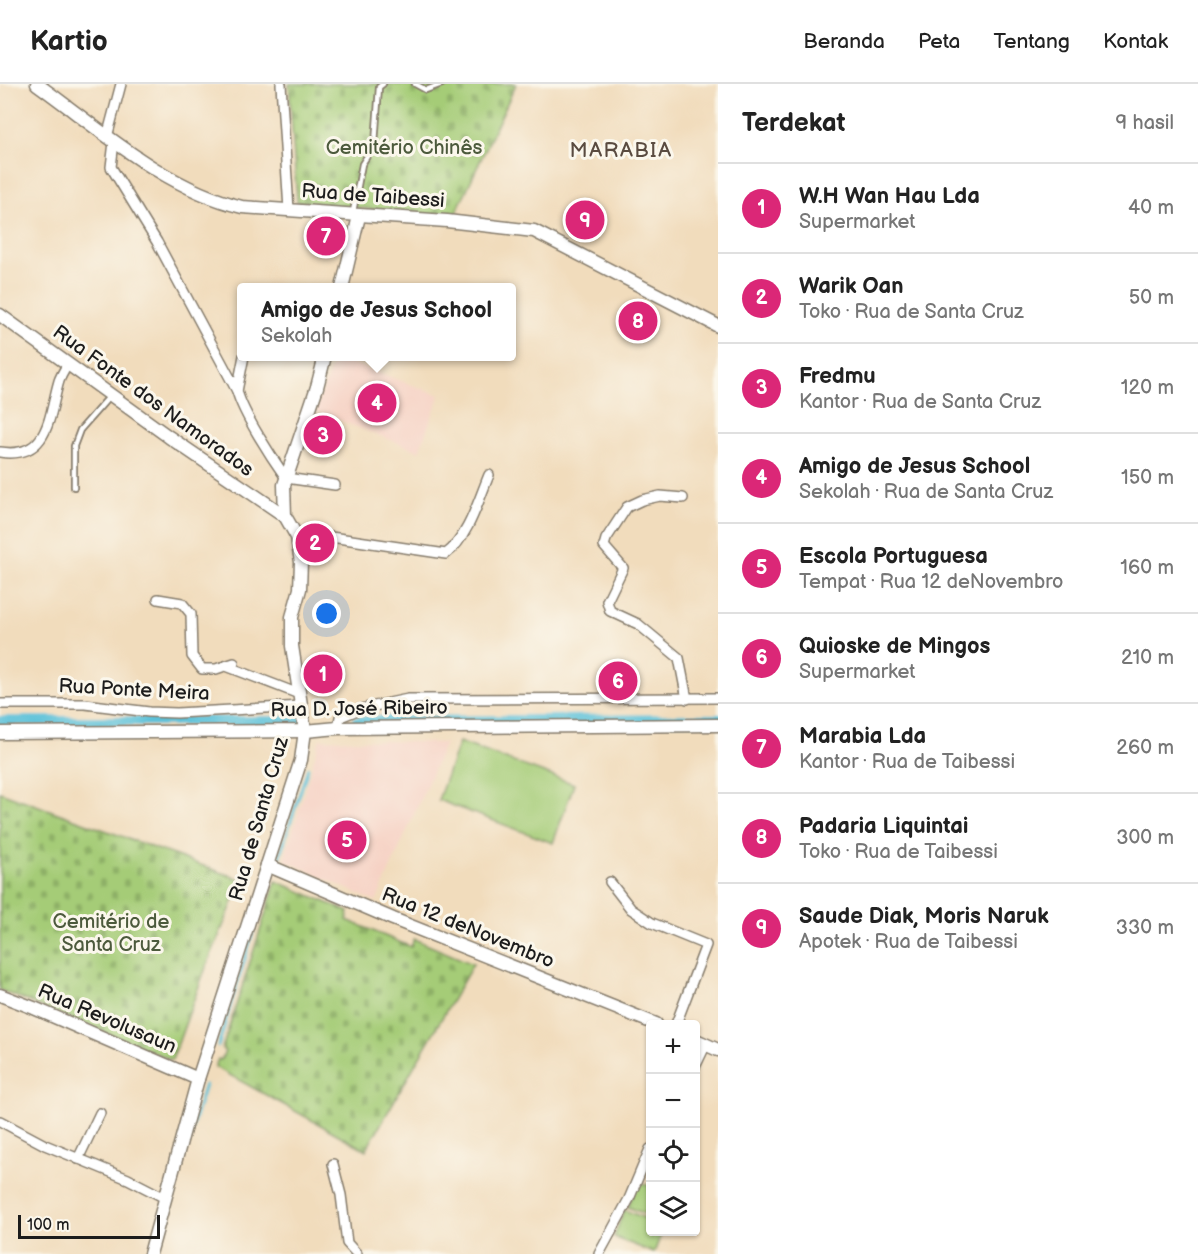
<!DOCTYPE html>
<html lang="id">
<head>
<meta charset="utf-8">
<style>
	:root { --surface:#fff; --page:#f2f2f2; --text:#222; --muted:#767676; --line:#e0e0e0; --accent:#db2777 }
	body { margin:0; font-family:"Balsamiq Sans",sans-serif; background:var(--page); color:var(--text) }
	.controls { position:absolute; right:18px; bottom:18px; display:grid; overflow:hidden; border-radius:6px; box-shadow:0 2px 4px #0004 }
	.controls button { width:54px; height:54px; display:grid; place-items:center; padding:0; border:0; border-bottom:2px solid var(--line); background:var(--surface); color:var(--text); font:30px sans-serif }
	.scale { position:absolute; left:18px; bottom:15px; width:142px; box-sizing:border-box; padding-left:6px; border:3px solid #1c1c1c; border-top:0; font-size:16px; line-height:21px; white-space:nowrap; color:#1c1c1c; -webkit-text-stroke:4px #fbf7ec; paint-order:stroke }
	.you { position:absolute; left:327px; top:530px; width:21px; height:21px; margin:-15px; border:4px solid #fff; border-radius:50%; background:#1a73e8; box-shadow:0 0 0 9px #1a73e833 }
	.badge { display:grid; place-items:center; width:39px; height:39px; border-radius:50%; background:var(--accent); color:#fff; font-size:20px; font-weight:700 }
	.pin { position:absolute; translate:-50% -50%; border:3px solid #fff; box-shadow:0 2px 6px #0006 }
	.popup { position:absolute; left:237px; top:199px; width:279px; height:78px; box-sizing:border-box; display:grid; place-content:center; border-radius:6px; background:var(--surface); filter:drop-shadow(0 2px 4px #0005); font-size:20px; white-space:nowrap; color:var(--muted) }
	.popup b { font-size:22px; color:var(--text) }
	.popup::after { content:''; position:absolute; left:50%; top:100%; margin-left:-12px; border:12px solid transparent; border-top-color:var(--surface) }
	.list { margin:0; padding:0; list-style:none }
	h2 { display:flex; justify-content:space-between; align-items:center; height:78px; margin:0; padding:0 24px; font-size:26px }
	h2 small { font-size:20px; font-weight:400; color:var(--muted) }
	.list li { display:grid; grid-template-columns:39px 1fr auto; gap:18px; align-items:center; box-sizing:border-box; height:90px; padding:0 24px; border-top:2px solid var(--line) }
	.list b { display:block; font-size:22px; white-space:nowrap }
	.list p { margin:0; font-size:20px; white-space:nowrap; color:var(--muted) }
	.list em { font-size:20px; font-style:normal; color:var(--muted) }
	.icon { flex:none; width:33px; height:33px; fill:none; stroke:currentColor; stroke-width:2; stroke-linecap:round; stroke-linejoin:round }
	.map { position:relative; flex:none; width:718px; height:1170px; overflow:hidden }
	header { display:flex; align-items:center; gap:36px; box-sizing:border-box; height:84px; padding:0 30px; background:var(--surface); border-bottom:2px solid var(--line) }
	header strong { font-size:28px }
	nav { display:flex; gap:33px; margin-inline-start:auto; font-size:21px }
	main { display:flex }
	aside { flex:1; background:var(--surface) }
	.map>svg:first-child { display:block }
	.built { fill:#f6d2c4 }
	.cemetery { fill:url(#cemetery-stones); stroke:#60744a; stroke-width:1.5 }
	.pitch { fill:#a5cc77; stroke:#60744a; stroke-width:1.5 }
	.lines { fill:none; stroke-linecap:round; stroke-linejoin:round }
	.stream { stroke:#5cc1d9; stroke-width:3 }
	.canal { stroke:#5cc1d9; stroke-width:10 }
	.lane-casing { stroke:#867c6c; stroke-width:8 }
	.street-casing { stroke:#867c6c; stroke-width:12 }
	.secondary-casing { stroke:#867c6c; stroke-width:15 }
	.lane { stroke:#fff; stroke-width:4.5 }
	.street { stroke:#fff; stroke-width:9 }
	.secondary { stroke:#fff; stroke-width:12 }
	.labels { text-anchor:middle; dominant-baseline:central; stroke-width:6; stroke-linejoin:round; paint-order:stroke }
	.park-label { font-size:20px; fill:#4c5a3c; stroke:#fbf7ec }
	.street-label { font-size:20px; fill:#1c1c1c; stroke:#fbf7ec }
	.neighbourhood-label { font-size:21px; letter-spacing:1.5px; fill:#5a4b40; stroke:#fbf7ec }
</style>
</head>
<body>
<header>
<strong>Kartio</strong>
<nav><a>Beranda</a><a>Peta</a><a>Tentang</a><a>Kontak</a></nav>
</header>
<main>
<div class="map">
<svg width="718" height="1170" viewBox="0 0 718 1170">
	<defs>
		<pattern id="cemetery-stones" width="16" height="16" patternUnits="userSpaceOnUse" patternTransform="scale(1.5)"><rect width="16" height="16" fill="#a5cc77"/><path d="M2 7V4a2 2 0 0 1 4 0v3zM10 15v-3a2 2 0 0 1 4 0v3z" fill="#8daf66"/></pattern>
	</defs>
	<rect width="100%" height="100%" fill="#fbf7ec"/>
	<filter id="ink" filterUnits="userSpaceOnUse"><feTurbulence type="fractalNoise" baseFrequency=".0167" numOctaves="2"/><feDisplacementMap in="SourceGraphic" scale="12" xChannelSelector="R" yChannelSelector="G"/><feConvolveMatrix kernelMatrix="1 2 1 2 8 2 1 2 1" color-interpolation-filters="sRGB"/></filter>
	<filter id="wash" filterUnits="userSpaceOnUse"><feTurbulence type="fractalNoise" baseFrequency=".008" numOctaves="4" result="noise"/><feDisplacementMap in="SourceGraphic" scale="24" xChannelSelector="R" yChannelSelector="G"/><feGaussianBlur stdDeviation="1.35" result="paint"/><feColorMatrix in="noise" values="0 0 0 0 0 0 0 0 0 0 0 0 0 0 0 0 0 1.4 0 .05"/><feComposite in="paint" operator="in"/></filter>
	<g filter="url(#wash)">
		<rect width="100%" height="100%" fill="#f1dcbc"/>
		<!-- built -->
		<g class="built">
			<path d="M335 273 440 311 419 367 315 327Z"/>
			<path d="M320 655 445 659 376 818 284 776Z"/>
		</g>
		<!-- cemetery -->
		<g class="cemetery">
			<path d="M289 0H516L454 133 297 118Z"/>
			<path d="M0 708 242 796 203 891 172 976 0 906Z"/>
			<path d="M276 797 349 828 347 836 411 863 414 855 473 880 366 1066 215 983 218 975 221 976 225 967 222 965Z"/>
		</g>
		<!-- pitch -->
		<g class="pitch">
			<path d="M459 658 574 700 553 759 438 716Z"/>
			<path d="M638 1098 650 1102V1132L628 1123Z"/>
			<path d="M624 1126 650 1136V1148H662L654 1169 614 1153Z"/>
		</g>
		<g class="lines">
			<!-- stream -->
			<g class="stream">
				<path d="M279 774 308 684"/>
				<path d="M218 962 269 796"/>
				<path d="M178 1088 205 1001"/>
			</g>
			<!-- canal -->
			<g class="canal">
				<path d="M0 637H298"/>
				<path d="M357 637 718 635"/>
			</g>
		</g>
	</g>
	<g filter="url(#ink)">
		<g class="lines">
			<!-- lane casing -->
			<g class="lane-casing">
				<g id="lane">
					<path d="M415 0 426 6 442 0"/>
					<path d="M353 128 362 80 375 60 379 3 383 0"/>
					<path d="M74 403V362L80 346 109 313"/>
				</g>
			</g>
			<!-- street casing -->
			<g class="street-casing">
				<g id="street">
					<path d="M281 0 289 126"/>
					<path d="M107 53 121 0"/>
					<path d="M114 58 111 83 157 158 237 307C243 330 272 374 286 394L335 401"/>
					<path d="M237 307 244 272"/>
					<path d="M0 368C50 376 49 330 59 297 61 291 65 285 68 280"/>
					<path d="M683 414 660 412 642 416 627 423 606 455 604 462 623 484 607 517 610 527 638 540 679 574 687 615"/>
					<path d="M297 453 303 450 324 452 446 470C468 454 479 415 489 391"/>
					<path d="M158 515 182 519 191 530 192 572 202 585H216L234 579"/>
					<path d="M226 582 299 610"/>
					<path d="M0 620H85L149 628 177 629 302 622"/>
					<path d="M338 644 340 633 360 625 408 615 718 614"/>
					<path d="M610 798 631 825 652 839 706 861 676 940"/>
					<path d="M696 981 706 960"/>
					<path d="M0 1037 45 1061 128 1095 165 1114"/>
					<path d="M78 1075 100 1029"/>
					<path d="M333 1080 341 1111 347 1159 357 1170"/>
					<path d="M599 1170 629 1115 650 1065"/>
				</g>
			</g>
			<!-- secondary casing -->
			<g class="secondary-casing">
				<g id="secondary">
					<path d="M37 0C101 46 164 104 242 123L447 137 534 147 718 242"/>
					<path d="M342 204 359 132"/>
					<path d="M0 231 169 353 285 432"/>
					<path d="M0 649 305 647 338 644 718 641"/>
					<path d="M267 781 393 835 656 940"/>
					<path d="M0 911 34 924 198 995"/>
					<path d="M696 956 718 966"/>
					<path d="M150 1170 198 995 301 676 305 647 292 562V533L300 505 301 478 297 453 285 432 284 401 317 303 325 272"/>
				</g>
			</g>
			<!-- lane -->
			<use href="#lane" class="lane"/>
			<!-- street -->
			<use href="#street" class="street"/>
			<!-- secondary -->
			<use href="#secondary" class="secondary"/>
		</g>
	</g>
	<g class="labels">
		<!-- park labels -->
		<g class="park-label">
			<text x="404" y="64">Cemitério Chinês</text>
			<text x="111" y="838">Cemitério de<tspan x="111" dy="23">Santa Cruz</tspan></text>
		</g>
		<!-- street labels -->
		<g class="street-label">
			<text transform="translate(373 112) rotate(4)">Rua de Taibessi</text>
			<text transform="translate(153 317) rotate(36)">Rua Fonte dos Namorados</text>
			<text transform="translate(134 606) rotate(3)">Rua Ponte Meira</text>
			<text transform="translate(359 625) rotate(-1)">Rua D. José Ribeiro</text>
			<text transform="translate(259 735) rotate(-74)">Rua de Santa Cruz</text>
			<text transform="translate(468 844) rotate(22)">Rua 12 deNovembro</text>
			<text transform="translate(107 935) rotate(23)">Rua Revolusaun</text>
		</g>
		<!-- neighbourhood labels -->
		<g class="neighbourhood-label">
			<text x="621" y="66">MARABIA</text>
		</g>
	</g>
</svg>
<div class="controls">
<button>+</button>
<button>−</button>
<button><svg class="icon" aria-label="locate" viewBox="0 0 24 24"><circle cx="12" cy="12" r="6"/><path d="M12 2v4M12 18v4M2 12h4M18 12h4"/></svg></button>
<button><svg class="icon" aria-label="layers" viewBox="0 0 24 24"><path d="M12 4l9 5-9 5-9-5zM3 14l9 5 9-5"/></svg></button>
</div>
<div class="scale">100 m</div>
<div class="you"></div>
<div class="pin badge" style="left:323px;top:590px">1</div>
<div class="pin badge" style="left:315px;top:459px">2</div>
<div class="pin badge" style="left:323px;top:351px">3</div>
<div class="pin badge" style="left:377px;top:319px">4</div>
<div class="popup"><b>Amigo de Jesus School</b>Sekolah</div>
<div class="pin badge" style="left:347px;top:756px">5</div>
<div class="pin badge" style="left:618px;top:597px">6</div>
<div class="pin badge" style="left:326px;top:152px">7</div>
<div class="pin badge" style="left:638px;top:237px">8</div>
<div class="pin badge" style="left:585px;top:136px">9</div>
</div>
<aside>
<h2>Terdekat<small>9 hasil</small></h2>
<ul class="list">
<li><span class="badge">1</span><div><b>W.H Wan Hau Lda</b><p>Supermarket</p></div><em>40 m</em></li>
<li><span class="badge">2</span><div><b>Warik Oan</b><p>Toko · Rua de Santa Cruz</p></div><em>50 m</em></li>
<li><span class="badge">3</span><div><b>Fredmu</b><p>Kantor · Rua de Santa Cruz</p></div><em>120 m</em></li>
<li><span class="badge">4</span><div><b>Amigo de Jesus School</b><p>Sekolah · Rua de Santa Cruz</p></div><em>150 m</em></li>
<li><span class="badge">5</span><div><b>Escola Portuguesa</b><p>Tempat · Rua 12 deNovembro</p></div><em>160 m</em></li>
<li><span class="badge">6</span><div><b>Quioske de Mingos</b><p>Supermarket</p></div><em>210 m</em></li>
<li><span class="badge">7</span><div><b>Marabia Lda</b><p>Kantor · Rua de Taibessi</p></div><em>260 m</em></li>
<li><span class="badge">8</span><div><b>Padaria Liquintai</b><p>Toko · Rua de Taibessi</p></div><em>300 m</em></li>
<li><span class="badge">9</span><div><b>Saude Diak, Moris Naruk</b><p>Apotek · Rua de Taibessi</p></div><em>330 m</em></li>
</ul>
</aside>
</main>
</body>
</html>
